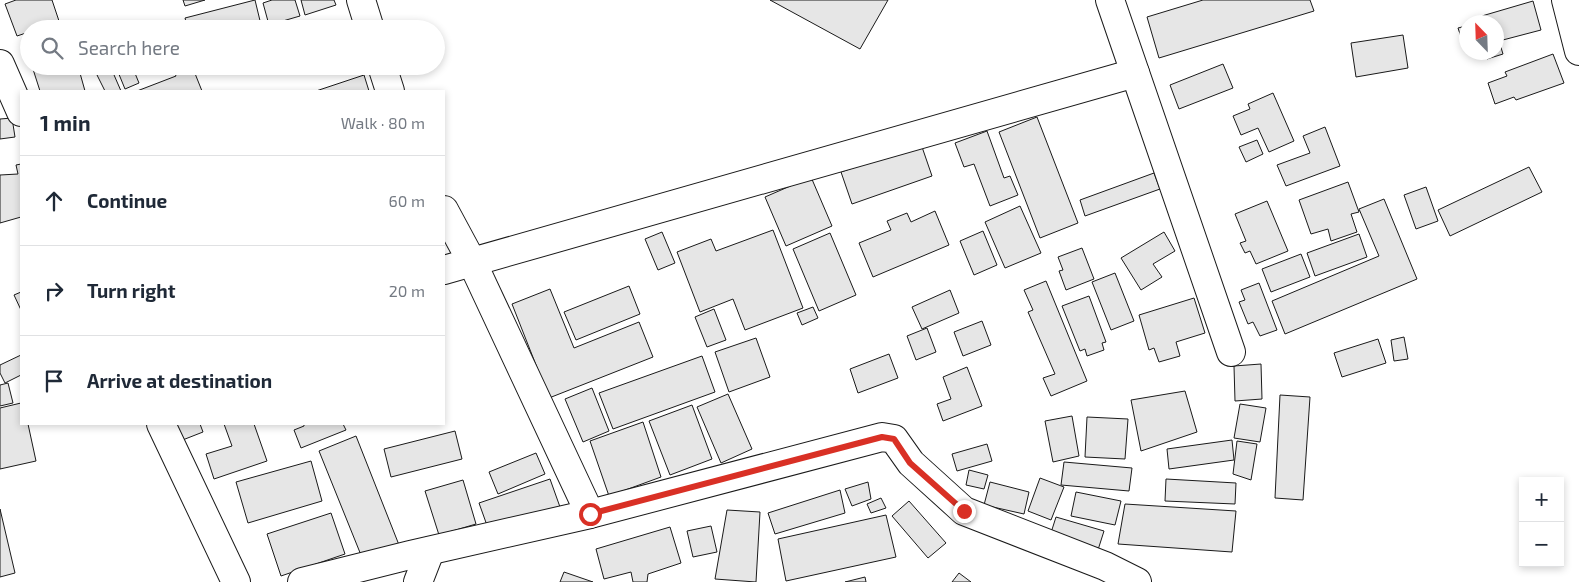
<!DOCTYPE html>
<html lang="en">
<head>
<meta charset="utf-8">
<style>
	:root { --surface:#fff; --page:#f6f6f7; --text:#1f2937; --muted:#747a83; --line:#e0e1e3 }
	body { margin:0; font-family:"Exo 2",sans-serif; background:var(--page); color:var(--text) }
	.controls { position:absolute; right:15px; bottom:15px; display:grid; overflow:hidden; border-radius:0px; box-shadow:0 2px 8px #0003 }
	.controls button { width:45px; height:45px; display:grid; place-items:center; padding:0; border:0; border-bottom:1px solid var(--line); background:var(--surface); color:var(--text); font:25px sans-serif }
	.compass { position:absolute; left:1459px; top:15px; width:45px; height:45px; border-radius:50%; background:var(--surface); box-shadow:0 2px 8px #0003; rotate:337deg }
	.stop { position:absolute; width:15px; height:15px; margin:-11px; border:4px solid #d93025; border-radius:50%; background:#fff }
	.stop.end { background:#d93025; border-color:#fff; box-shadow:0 1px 5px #0008 }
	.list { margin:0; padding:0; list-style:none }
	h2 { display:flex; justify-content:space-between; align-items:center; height:65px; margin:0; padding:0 20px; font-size:21px }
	h2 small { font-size:16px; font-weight:400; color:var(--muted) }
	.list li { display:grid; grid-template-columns:32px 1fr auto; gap:15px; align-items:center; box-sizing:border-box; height:90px; padding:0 20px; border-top:1px solid var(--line) }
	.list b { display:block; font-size:19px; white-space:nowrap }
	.list em { font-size:16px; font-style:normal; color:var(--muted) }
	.icon { flex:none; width:28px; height:28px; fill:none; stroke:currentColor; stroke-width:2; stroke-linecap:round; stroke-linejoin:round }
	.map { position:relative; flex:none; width:1579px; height:582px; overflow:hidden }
	.search { position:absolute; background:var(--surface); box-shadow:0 2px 8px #0003; left:20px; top:20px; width:425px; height:55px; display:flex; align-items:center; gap:12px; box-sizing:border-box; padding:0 18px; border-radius:28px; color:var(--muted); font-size:19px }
	.panel { position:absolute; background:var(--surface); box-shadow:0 2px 8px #0003; left:20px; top:90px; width:425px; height:335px; border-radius:0px }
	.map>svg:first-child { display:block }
	.building { fill:#e6e6e6; stroke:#1a1a1a }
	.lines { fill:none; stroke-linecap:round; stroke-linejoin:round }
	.minor-casing { stroke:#1a1a1a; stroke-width:30 }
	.minor { stroke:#fff; stroke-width:28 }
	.route { stroke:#d93025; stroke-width:6 }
</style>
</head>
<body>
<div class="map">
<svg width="1579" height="582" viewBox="0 0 1579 582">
	<rect width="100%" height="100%" fill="#fff"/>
	<!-- building -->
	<g class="building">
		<path d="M16 0H52L59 21 38 29H29V32L17 36 5 4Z"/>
		<path d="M183 0H205L185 6Z"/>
		<path d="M255 0 262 29H188L185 18Z"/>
		<path d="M272 0H295L300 16 269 25 263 3Z"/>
		<path d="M301 0H334L336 5 305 15Z"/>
		<path d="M770 0H888L860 49Z"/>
		<path d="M1203 0H1310L1314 11 1159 58 1147 17Z"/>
		<path d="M1533 1 1541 30 1499 41 1503 54 1487 59 1485 52H1496V22H1477L1475 18Z"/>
		<path d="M1466 26V48L1465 49 1458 28Z"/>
		<path d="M1403 35 1408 68 1356 77 1351 43Z"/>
		<path d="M1553 54 1564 83 1516 100 1514 97 1495 104 1488 83 1507 76 1505 72Z"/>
		<path d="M1223 64 1233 88 1179 109 1170 85Z"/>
		<path d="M32 66H78L85 91H40Z"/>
		<path d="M118 66H132L139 83 125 89 116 67Z"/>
		<path d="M172 66H192L202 91H137L176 76Z"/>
		<path d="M111 68 121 91H105L97 75Z"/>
		<path d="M364 75 369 91H316Z"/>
		<path d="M1273 93 1294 141 1269 152 1258 128 1241 135 1233 116 1250 109 1248 104Z"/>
		<path d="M1037 117 1078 223 1040 238 999 132Z"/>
		<path d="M12 118 15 137 0 139V119Z"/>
		<path d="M1325 127 1340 166 1286 186 1277 165 1310 153 1303 136Z"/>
		<path d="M987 131 1004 178 1010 176 1018 195 990 206 974 164 964 167 955 143Z"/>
		<path d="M1257 140 1263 154 1246 162 1239 147Z"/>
		<path d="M921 144 932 176 852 204 841 172Z"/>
		<path d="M21 164V217L0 223V175L18 174 16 165Z"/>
		<path d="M1529 167 1542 192 1450 236 1438 210Z"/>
		<path d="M1154 173 1160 189 1085 216 1080 200Z"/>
		<path d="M811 177 832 226 786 246 765 197Z"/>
		<path d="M1348 182 1359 212 1351 214 1357 232 1331 241 1328 229 1311 234 1299 200Z"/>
		<path d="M1426 187 1438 221 1416 229 1404 195Z"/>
		<path d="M1384 199 1417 279 1285 334 1272 301 1379 256 1359 209Z"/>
		<path d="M1267 201 1288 251 1256 264 1250 251 1245 253 1240 243 1246 241 1235 214Z"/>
		<path d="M1020 206 1041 253 1005 268 985 222Z"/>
		<path d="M935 211 949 245 873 277 859 243 891 230 887 221 907 213 911 222Z"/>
		<path d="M773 230 803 308 745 330 733 299 700 312 677 252 711 239 716 251Z"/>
		<path d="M983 231 997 265 974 275 960 241Z"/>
		<path d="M662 232 675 263 658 270 645 239Z"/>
		<path d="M1164 232 1175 251 1153 264 1162 277 1141 290 1121 258Z"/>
		<path d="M830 233 856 295 819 311 793 249Z"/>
		<path d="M1359 234 1367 257 1315 276 1307 253Z"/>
		<path d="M1082 248 1094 279 1066 290 1059 271 1063 270 1058 257Z"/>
		<path d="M1301 254 1310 277 1271 292 1262 269Z"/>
		<path d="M1115 273 1134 321 1111 330 1092 282Z"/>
		<path d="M1046 281 1087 381 1051 396 1043 378 1055 374 1028 312 1033 310 1024 290Z"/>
		<path d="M1259 283 1277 330 1260 336 1253 322 1248 324 1239 302 1245 300 1241 290Z"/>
		<path d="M629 286 640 314 576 340 564 312Z"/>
		<path d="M550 289 574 348 639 322 653 357 549 398 512 304Z"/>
		<path d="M950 290 959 313 922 329 912 307Z"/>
		<path d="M21 292V310L14 295Z"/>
		<path d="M1089 296 1106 342 1102 343 1104 350 1087 356 1085 349 1080 351 1062 306Z"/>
		<path d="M1194 298 1205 333 1176 342 1180 356 1159 362 1154 348 1149 350 1139 315Z"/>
		<path d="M813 307 818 318 802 325 797 313Z"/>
		<path d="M714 309 726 340 707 347 695 317Z"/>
		<path d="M982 321 991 345 963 356 954 332Z"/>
		<path d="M927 328 936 352 916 360 907 336Z"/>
		<path d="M1404 337 1408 359 1394 361 1391 340Z"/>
		<path d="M756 338 770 377 729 392 715 352Z"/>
		<path d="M1378 339 1386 363 1342 377 1334 353Z"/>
		<path d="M889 354 898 378 858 393 850 369Z"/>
		<path d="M21 355V375L5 383 0 373V365Z"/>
		<path d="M702 356 715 392 613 429 599 393Z"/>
		<path d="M1261 364 1262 399 1235 401 1234 366Z"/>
		<path d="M967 367 982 406 943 421 937 404 951 399 943 377Z"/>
		<path d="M8 383 13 403 0 406V385Z"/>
		<path d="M592 388 609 431 583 442 565 399Z"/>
		<path d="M1185 391 1197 432 1141 451 1131 400Z"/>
		<path d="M728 394 752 449 721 463 697 407Z"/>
		<path d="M1280 395 1310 397 1303 500 1275 498Z"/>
		<path d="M21 403V424H28L36 461 0 469V408Z"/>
		<path d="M1240 404 1266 408 1260 442 1234 438Z"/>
		<path d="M692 405 712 459 670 475 649 421Z"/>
		<path d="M1072 416 1079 456 1053 462 1045 421Z"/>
		<path d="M1087 417 1128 419 1125 459 1085 457Z"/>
		<path d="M643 422 661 477 609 496 590 441Z"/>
		<path d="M174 424H200L203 432 180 441Z"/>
		<path d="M224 424H254L267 461 214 479 206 454 232 446Z"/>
		<path d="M304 424H343L346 430 301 448 294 430 304 426Z"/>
		<path d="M455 431 462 459 391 477 384 449Z"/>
		<path d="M356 436 401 550 365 565 319 451Z"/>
		<path d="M1232 440 1234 460 1169 469 1167 449Z"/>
		<path d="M1237 441 1257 444 1251 480 1233 474Z"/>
		<path d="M987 444 992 461 957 471 952 454Z"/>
		<path d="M536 453 545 474 498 494 489 472Z"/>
		<path d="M311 461 322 501 248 523 236 482Z"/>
		<path d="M1064 462 1132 468 1129 491 1061 485Z"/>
		<path d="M969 470 988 475 984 489 966 485Z"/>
		<path d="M1040 478 1064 487 1051 520 1028 511Z"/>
		<path d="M550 479 560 507 489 531 479 503Z"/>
		<path d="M1166 479 1236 483 1235 504 1165 501Z"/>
		<path d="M463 480 476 524 439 535 425 491Z"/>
		<path d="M868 482 871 499 852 506 845 489Z"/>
		<path d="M990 482 1029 492 1024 514 984 505Z"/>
		<path d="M840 490 845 513 775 534 768 513Z"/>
		<path d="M1076 492 1121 501 1115 525 1071 516Z"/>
		<path d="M881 498 886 508 871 513 867 504Z"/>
		<path d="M909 501 946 543 928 558 892 516Z"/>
		<path d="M1125 504 1236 511 1232 552 1118 544Z"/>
		<path d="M0 509 15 573 0 577Z"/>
		<path d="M727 510 760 512 756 582 715 579Z"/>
		<path d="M331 513 345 554 281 576 267 534Z"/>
		<path d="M886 515 896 557 786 581 778 539Z"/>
		<path d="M1056 517 1104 531 1097 553 1049 539Z"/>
		<path d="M711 526 717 552 693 557 687 531Z"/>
		<path d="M670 527 681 563 648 574 647 582H633L631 572 604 579 596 549Z"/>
		<path d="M564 572 593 582H560Z"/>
		<path d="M959 573 971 582H952Z"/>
		<path d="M865 577 866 582H845Z"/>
	</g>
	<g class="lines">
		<!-- minor casing -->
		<g class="minor-casing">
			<g id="minor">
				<path d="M361 0 370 29"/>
				<path d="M1110 0 1231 352"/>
				<path d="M1566 0 1579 51"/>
				<path d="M0 64 21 112"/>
				<path d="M382 66 390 91"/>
				<path d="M444 210 472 262 590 514"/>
				<path d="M444 270 1135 73"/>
				<path d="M161 424 236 582"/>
				<path d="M302 582 410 555 590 514 882 437 894 439 911 463 964 511 1105 566 1137 582"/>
				<path d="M418 582 430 551"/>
			</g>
		</g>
		<!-- minor -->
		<use href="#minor" class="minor"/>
	</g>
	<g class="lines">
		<!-- route -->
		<path class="route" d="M590 514 882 437 894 439 910 463 964 511"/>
	</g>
</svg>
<div class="controls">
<button>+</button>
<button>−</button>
</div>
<svg class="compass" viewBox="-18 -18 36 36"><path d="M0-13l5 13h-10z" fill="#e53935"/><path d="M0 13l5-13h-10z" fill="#747a83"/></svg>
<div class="stop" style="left:590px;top:514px"></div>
<div class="stop end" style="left:964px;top:511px"></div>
<div class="search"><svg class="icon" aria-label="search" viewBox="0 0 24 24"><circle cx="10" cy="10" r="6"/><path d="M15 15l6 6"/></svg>Search here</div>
<section class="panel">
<h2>1 min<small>Walk · 80 m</small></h2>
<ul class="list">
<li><svg class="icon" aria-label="ahead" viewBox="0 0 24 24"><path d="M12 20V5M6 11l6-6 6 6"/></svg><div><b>Continue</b></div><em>60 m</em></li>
<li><svg class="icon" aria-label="right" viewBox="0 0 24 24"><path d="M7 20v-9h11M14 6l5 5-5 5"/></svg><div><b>Turn right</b></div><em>20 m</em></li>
<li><svg class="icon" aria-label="arrive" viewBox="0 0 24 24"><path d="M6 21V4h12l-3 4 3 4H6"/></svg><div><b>Arrive at destination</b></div></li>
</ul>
</section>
</div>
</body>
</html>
